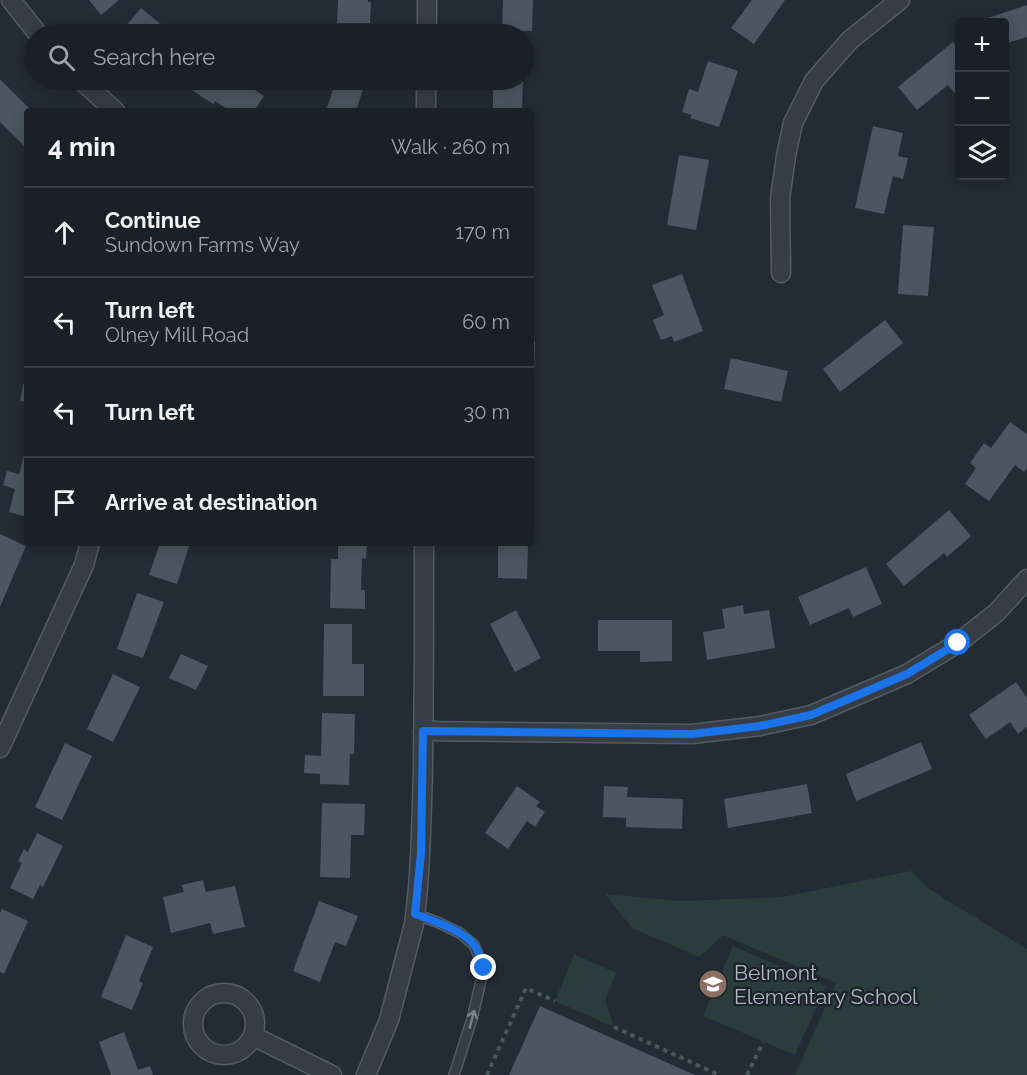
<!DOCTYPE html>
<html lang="en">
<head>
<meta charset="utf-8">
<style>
	:root { --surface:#1a2027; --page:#272d33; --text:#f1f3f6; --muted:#9fa3a7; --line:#383e44 }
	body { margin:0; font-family:Raleway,sans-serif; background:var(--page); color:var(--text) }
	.controls { position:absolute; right:18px; top:18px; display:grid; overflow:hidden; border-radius:6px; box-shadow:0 3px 15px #0003 }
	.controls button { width:54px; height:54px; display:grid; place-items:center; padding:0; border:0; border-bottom:2px solid var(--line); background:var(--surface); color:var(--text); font:30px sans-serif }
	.stop { position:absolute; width:18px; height:18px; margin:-14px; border:4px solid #1a73e8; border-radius:50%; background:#fff }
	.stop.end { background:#1a73e8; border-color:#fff; box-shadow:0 2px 6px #0008 }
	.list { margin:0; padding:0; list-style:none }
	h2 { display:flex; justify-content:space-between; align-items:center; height:78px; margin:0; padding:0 24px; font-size:26px }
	h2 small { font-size:20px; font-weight:400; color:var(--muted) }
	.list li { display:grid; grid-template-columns:39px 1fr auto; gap:18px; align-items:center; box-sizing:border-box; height:90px; padding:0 24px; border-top:2px solid var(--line) }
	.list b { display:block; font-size:22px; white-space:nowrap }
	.list p { margin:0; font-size:20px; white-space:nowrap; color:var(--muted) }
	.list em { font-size:20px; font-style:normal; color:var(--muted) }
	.icon { flex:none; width:33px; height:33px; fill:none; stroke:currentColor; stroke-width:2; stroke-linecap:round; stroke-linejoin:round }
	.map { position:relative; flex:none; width:1027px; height:1075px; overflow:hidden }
	.search { position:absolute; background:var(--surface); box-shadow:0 3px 15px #0003; left:24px; top:24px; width:510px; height:66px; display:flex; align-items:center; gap:15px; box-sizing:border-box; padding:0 21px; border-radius:33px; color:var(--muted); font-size:22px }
	.panel { position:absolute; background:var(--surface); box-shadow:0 3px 15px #0003; left:24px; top:108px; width:510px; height:438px; border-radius:6px }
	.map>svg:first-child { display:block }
	.green { fill:#2a3c3b }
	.building { fill:#4b5660 }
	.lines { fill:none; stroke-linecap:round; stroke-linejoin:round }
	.lane-casing { stroke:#535b63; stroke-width:12 }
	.street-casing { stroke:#535b63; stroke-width:21 }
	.path { stroke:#48595a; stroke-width:4; stroke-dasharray:4.5 4.5; stroke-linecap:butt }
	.lane { stroke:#363d45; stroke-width:9 }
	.street { stroke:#363d45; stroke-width:18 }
	.oneway { stroke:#79818a }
	.route { stroke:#1a73e8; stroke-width:8 }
	.labels { text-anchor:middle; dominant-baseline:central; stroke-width:4.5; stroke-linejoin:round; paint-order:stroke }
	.poi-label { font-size:21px; fill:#b0b8c2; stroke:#1b222a; text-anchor:start }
</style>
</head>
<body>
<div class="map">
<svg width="1027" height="1075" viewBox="0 0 1027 1075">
	<rect width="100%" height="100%" fill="#232b34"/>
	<!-- green -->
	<g class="green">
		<path d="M911 871 929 889 1027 949V1075H795L836 983 723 935 699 957 632 928 605 894 680 901 782 897Z"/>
		<path d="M733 946 826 986 795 1055 703 1016Z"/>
		<path d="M574 954 616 973 605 1000 614 1027 555 1001Z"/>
	</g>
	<!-- building -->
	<g class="building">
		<path d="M89 0H119L101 15Z"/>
		<path d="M338 0H368V2H371L370 23H337Z"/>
		<path d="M503 0H533L532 31 502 30Z"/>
		<path d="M752 0H785L754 44 731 28Z"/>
		<path d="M1027 5V37L1004 44V22H986L985 19Z"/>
		<path d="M141 8 173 34H119Z"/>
		<path d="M953 42 960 50V94L957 96 948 85 917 110 898 87Z"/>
		<path d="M708 61 738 71 719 127 690 118 692 115 682 112 689 89 698 92Z"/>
		<path d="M0 79 32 111H27V147L26 148 0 122Z"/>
		<path d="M196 80H239L264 96 254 111H230L215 101 213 104 190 89Z"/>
		<path d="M336 80H353L365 83 356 111H326Z"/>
		<path d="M493 80H523L522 111H493Z"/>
		<path d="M873 126 903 133 898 156 908 158 903 179 893 176 884 214 855 208Z"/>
		<path d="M679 155 709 160 696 230 667 225Z"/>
		<path d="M903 225 934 227 928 296 898 294Z"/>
		<path d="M682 274 703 331 674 342 672 336 661 340 653 320 664 315 652 285Z"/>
		<path d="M885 320 903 343 840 392 823 369Z"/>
		<path d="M531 341H535L534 372H531Z"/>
		<path d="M731 358 788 371 781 402 724 389Z"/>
		<path d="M23 384 27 385V402L20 401Z"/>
		<path d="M1010 422 1027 434V468L1024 472 1015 465 989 501 965 484 976 468 970 463 984 443 991 448Z"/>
		<path d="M26 448 27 449V517L9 512 15 489 3 485 7 471 19 474Z"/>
		<path d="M949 510 971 536 947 557 944 553 904 586 886 564Z"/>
		<path d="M0 534 26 546 0 607Z"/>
		<path d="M160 543H190L177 584 149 575Z"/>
		<path d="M338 543H367L366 559 362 558 361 590H365V609L330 608 331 559H338Z"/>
		<path d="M498 543H528L527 579 498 578Z"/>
		<path d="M866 567 882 604 853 617 849 608 810 625 798 597Z"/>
		<path d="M137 593 164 602 143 658 117 649Z"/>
		<path d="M743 605 744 614 769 610 775 648 707 660 703 632 725 628 722 609Z"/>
		<path d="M516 610 541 658 515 672 490 624Z"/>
		<path d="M598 620H672V661L640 662V651H598Z"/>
		<path d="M324 624H352V664H364V696H323Z"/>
		<path d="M181 654 208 666 196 690 169 678Z"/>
		<path d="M113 674 140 687 113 742 87 729Z"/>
		<path d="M1016 682 1027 698V727L1018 734 1010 722 986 739 969 715Z"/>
		<path d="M322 713 355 714 354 754H350L349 785 320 784V774L304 773 305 755 321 756Z"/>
		<path d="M921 742 932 769 856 801 846 774Z"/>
		<path d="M65 743 92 756 62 820 35 807Z"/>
		<path d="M807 784 812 813 728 828 724 799Z"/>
		<path d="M517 786 540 802 536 806 545 812 535 827 527 821 508 849 485 833Z"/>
		<path d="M604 786 628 787 627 797 683 799 682 829 626 827V818L603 817Z"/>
		<path d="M322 803 365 804 364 835H351L350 878 320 877Z"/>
		<path d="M37 833 63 846 43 887 40 885 33 899 10 888 22 863 18 861 24 849 28 852Z"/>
		<path d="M203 880 206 892 235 886 245 927 213 934 210 923 171 933 163 897 184 892 182 885Z"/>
		<path d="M319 901 358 916 346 946 335 942 320 982 293 971Z"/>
		<path d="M2 909 28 921 4 974 0 972V913Z"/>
		<path d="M126 935 153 947 139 981 143 983 132 1010 101 997Z"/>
		<path d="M540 1006 695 1075H509Z"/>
		<path d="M124 1032 138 1070 150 1066 153 1075H111L99 1042Z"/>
	</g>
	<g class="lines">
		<!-- lane casing -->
		<g class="lane-casing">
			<path id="lane" d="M415 914 437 922 460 933 474 945 484 968 472 1019 454 1075"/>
		</g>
		<!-- street casing -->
		<g class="street-casing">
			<g id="street">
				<path d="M11 0 38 34"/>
				<path d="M427 34V0"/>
				<path d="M81 80 115 111"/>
				<path d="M426 111V80"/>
				<path d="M781 273 780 199 786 156 793 123 814 81 850 40 900 0"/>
				<path d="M423 731 692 734 760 726 811 715 907 674 958 643 996 613 1027 579"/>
				<path d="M0 748 84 565 90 543"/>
				<circle cx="224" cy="1024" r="31"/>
				<path d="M253 1036 332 1075"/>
				<path d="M366 1075 389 1020 414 924C421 874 421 824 423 773 424 696 424 620 424 543"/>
			</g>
		</g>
		<!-- path -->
		<g class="path">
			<path d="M614 1027 719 1075"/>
			<path d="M487 1075 526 988 555 1001"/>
			<path d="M747 1075 763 1042"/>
		</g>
		<!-- lane -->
		<use href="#lane" class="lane"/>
		<!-- street -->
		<use href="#street" class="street"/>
	</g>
	<!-- one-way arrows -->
	<defs><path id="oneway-shaft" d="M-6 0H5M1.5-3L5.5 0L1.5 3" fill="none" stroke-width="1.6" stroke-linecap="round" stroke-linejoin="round" transform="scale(1.5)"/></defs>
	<use class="oneway" href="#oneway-shaft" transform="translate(472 1019) rotate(-75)"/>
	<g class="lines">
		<!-- route -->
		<path class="route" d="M484 968C481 961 479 951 474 945 464 931 432 920 415 914L421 853 423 731 692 734 760 726 811 715 907 674 958 643"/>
	</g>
	<!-- icons -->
	<defs>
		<g id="school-disc" transform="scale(1.5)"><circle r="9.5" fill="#8d6e63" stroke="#1b222a"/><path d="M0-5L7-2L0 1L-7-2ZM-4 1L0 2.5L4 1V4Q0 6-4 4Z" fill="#fff"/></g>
	</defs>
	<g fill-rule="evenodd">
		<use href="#school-disc" x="713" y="984"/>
	</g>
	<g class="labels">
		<!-- poi labels -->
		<g class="poi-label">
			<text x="734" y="972">Belmont<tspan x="734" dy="24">Elementary School</tspan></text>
		</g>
	</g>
</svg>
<div class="controls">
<button>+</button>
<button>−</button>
<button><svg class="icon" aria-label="layers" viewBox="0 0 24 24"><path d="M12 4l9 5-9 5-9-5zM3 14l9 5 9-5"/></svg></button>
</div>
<div class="stop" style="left:958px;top:643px"></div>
<div class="stop end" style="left:484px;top:968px"></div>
<div class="search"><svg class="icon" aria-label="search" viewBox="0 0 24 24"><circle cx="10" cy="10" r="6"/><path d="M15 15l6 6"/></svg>Search here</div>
<section class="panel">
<h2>4 min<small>Walk · 260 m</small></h2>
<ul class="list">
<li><svg class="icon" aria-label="ahead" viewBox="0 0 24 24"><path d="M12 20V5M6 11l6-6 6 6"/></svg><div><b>Continue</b><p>Sundown Farms Way</p></div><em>170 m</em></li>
<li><svg class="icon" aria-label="left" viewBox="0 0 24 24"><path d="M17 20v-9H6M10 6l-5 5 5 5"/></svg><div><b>Turn left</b><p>Olney Mill Road</p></div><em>60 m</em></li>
<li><svg class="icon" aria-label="left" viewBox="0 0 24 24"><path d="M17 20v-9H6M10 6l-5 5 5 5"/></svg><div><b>Turn left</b></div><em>30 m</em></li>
<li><svg class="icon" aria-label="arrive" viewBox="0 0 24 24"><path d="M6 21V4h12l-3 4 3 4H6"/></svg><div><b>Arrive at destination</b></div></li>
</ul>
</section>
</div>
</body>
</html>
